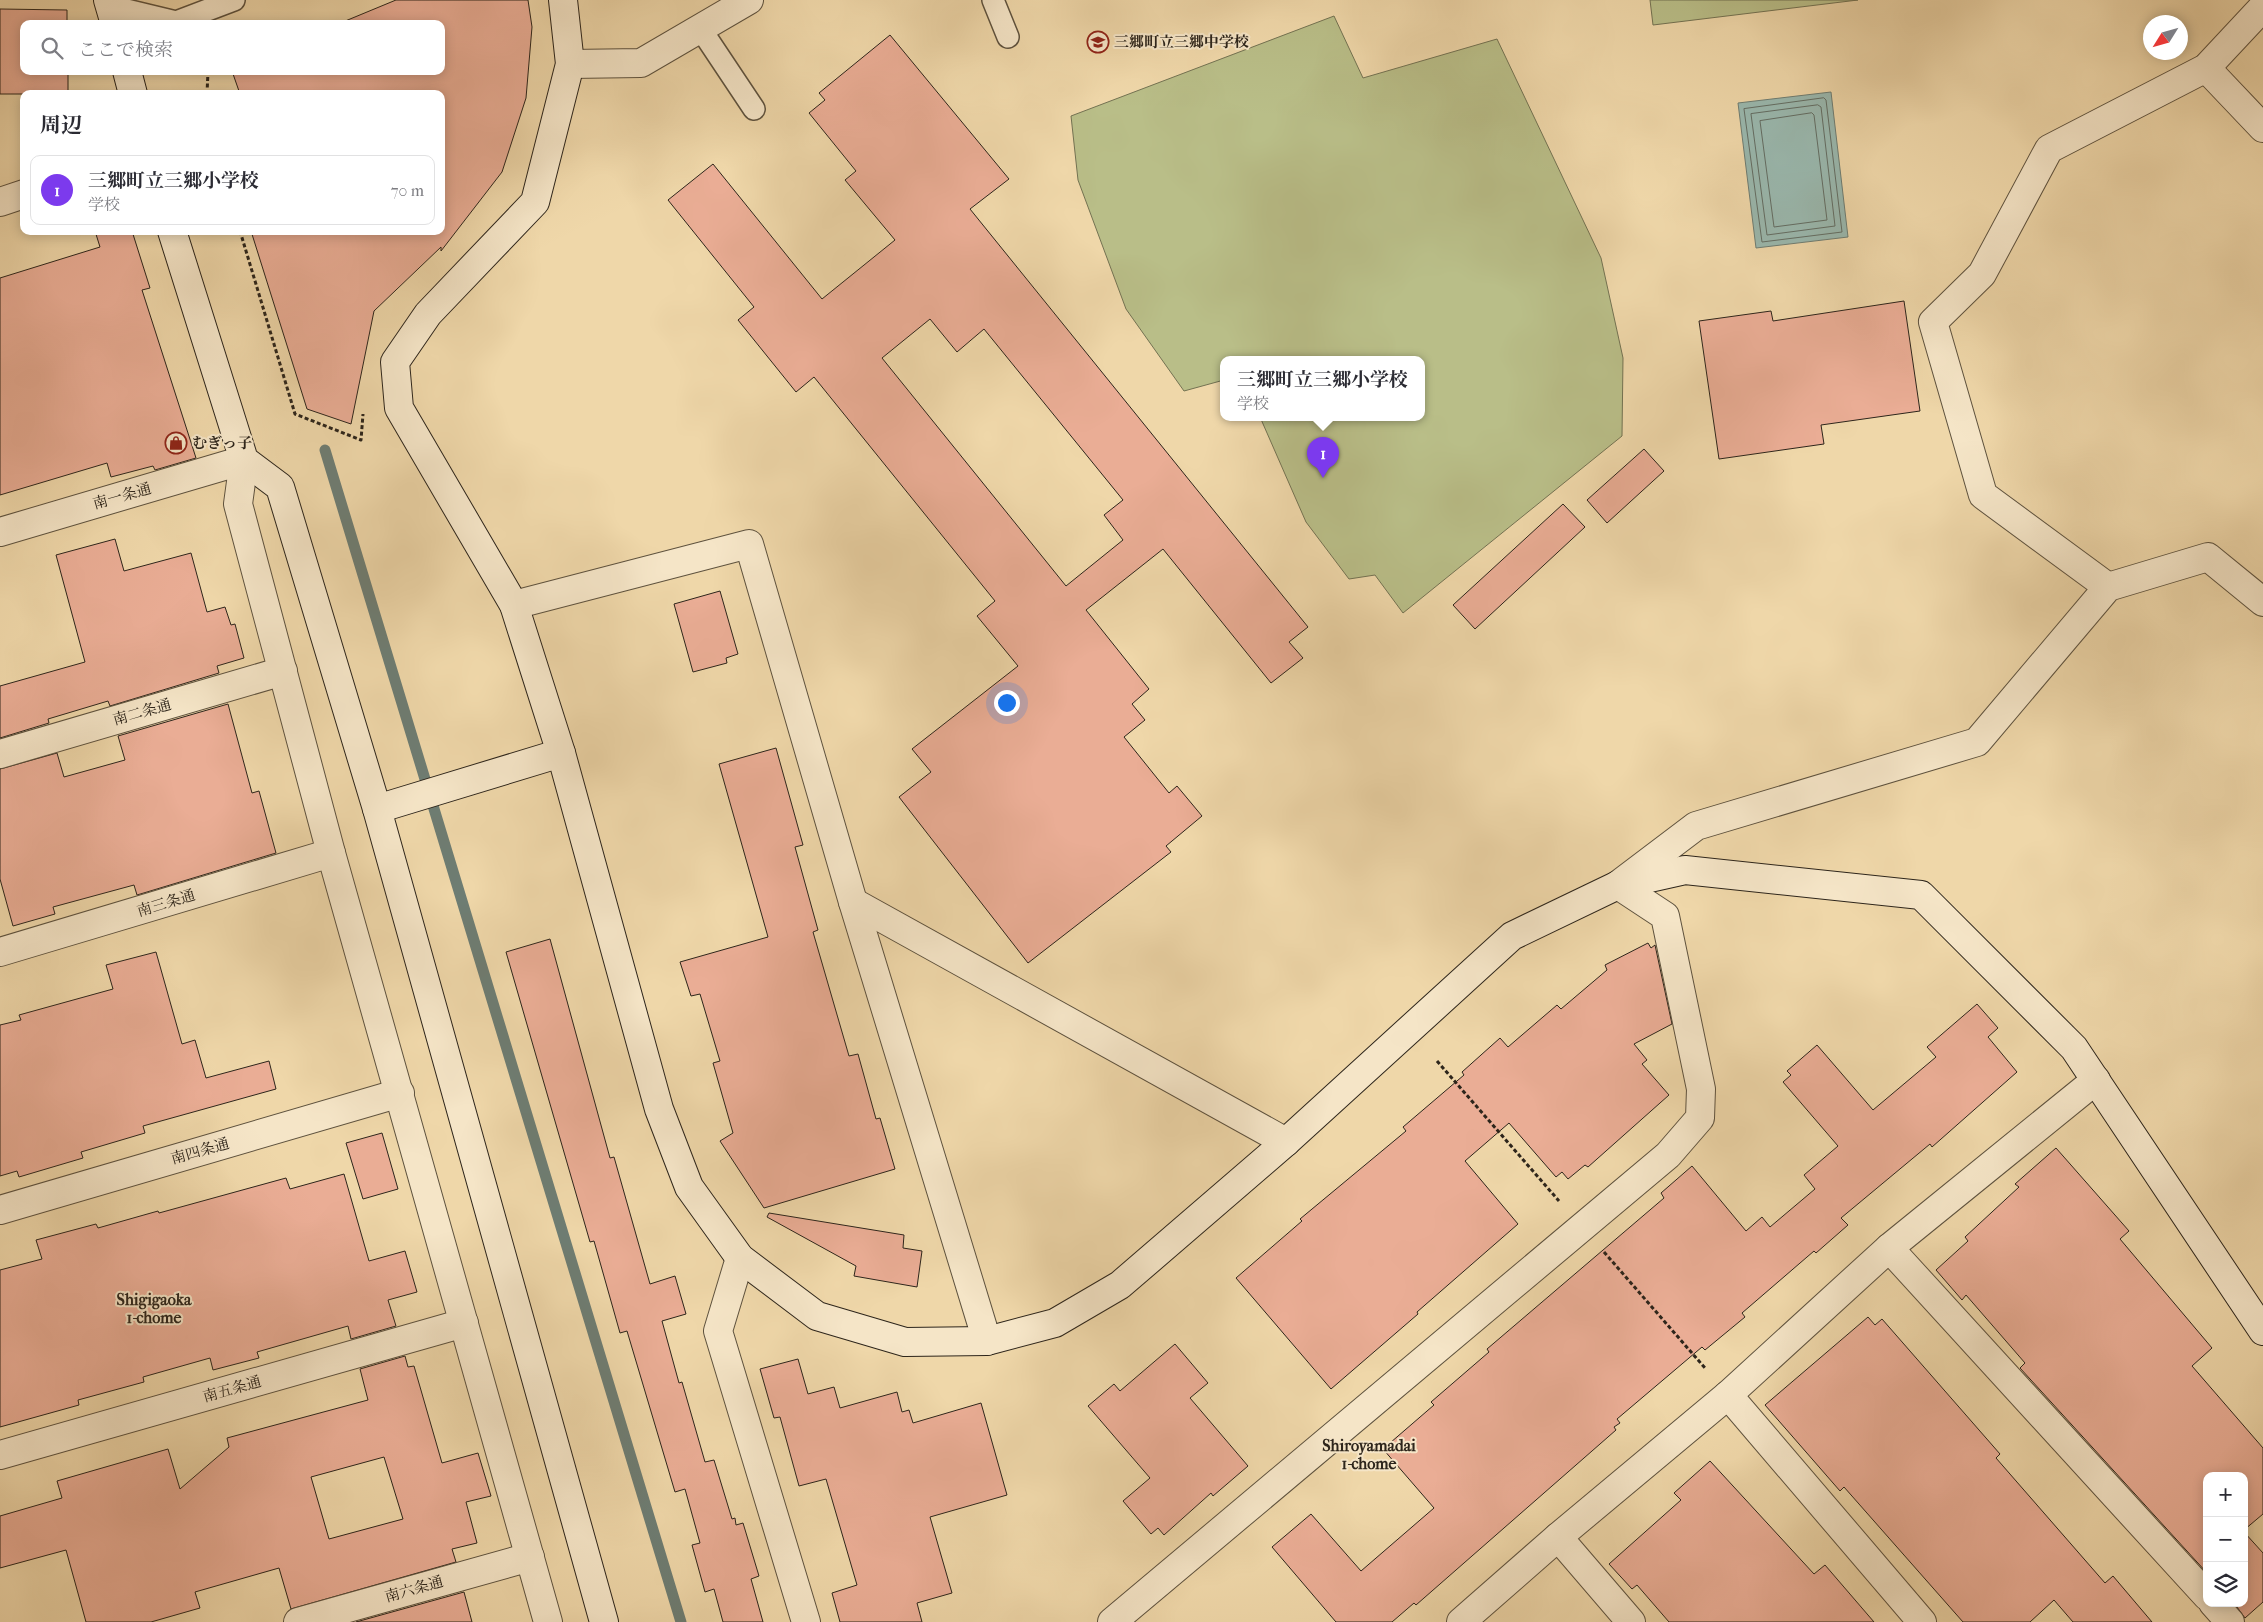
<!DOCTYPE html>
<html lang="ja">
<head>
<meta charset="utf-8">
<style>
	:root { --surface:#fff; --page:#f2f2f3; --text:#2b2b33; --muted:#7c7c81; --line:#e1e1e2; --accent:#7c3aed }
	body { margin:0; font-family:"IM FELL French Canon","Noto Serif JP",serif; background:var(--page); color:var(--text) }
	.controls { position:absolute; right:15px; bottom:15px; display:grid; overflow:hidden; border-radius:10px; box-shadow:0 2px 12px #0003 }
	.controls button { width:45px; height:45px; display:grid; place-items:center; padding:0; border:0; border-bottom:1px solid var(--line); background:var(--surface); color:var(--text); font:25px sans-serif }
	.compass { position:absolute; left:2143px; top:15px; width:45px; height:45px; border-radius:50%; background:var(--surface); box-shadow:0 2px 12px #0003; rotate:233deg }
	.you { position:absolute; left:1006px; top:702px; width:18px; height:18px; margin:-12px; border:4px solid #fff; border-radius:50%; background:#1a73e8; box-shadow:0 0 0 8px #1a73e833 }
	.badge { display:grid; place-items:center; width:32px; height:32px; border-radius:50%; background:var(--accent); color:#fff; font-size:16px; font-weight:700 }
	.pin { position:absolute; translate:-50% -41px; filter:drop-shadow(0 1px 2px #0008) }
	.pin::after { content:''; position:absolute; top:26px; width:18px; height:15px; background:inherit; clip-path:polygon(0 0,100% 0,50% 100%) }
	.popup { position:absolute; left:1220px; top:356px; width:205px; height:65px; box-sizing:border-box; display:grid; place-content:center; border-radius:10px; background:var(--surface); filter:drop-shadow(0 1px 4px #0005); font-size:16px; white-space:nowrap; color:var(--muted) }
	.popup b { font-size:19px; color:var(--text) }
	.popup::after { content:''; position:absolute; left:50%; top:100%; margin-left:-10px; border:10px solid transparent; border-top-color:var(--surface) }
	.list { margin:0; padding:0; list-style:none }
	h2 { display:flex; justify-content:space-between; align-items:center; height:65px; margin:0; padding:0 20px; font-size:21px }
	h2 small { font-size:16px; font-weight:400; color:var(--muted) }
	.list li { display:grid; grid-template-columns:32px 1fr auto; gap:15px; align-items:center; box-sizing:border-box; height:70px; margin:0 10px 10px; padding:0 10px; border:1px solid var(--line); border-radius:10px }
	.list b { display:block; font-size:19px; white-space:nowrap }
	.list p { margin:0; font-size:16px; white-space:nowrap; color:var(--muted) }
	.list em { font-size:16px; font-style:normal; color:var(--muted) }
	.icon { flex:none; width:28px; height:28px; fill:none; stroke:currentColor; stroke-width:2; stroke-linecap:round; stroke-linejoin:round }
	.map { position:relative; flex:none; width:2263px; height:1622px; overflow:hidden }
	.search { position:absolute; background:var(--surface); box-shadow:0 2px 12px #0003; left:20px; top:20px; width:425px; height:55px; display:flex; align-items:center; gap:12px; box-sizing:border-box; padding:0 18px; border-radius:10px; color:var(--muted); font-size:19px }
	.panel { position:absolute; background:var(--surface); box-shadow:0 2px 12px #0003; left:20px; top:90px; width:425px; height:145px; border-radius:10px }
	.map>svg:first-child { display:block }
	.green { fill:#b9be88; stroke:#737252 }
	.water { fill:#9ab8ae; stroke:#6e7d73 }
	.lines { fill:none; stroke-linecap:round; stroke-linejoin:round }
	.shore { stroke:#646e64; stroke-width:1 }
	.stream { stroke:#6e7d73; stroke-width:11 }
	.building { fill:#eaad95; stroke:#2d251b; fill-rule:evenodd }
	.lane-casing { stroke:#5e523e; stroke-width:24 }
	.street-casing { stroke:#5e523e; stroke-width:30 }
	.secondary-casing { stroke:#2d251b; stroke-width:30 }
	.path { stroke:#2d251b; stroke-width:3; stroke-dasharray:4 2.5; stroke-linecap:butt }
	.lane { stroke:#f5e5c7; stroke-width:21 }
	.street { stroke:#f5e5c7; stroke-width:28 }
	.secondary { stroke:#f5e5c7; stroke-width:28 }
	.labels { text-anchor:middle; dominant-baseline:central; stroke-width:4; stroke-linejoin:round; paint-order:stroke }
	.poi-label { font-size:15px; font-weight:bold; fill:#2d251b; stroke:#f5e5c7; text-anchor:start }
	.street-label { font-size:15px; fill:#2d251b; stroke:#f5e5c7 }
	.neighbourhood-label { font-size:16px; font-weight:bold; fill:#2d251b; stroke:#f5e5c7 }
</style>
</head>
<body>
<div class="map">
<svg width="2263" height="1622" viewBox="0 0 2263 1622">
	<rect width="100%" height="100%" fill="#efd7a9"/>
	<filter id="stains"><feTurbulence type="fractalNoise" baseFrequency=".004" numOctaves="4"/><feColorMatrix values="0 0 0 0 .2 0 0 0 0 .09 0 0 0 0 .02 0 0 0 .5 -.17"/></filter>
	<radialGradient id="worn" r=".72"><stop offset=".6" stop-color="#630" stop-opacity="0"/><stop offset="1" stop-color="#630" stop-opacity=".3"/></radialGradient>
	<!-- green -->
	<g class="green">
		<path d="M1650 0H1858L1653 25Z"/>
		<path d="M1334 16 1363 78 1497 39 1601 258 1623 358 1622 436 1403 613 1375 575 1349 579 1306 522 1260 417H1422V359H1224V380L1184 391 1126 309 1078 180 1071 116Z"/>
	</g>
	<!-- water -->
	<path class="water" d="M1831 92 1848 237 1756 248 1738 103Z"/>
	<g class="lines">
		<!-- shore -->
		<g class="shore">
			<path d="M1824 98 1826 100 1842 232 1762 242 1744 109Z"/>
			<path d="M1818 105 1821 107 1835 226 1767 235 1751 114Z"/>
			<path d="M1812 113 1814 115 1827 220 1774 227 1760 121Z"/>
		</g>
		<!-- stream -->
		<path class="stream" d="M325 450 681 1622"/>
	</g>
	<!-- building -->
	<g class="building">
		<path d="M396 0H528L532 27 526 98 502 172 441 251V247L374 311 351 424 307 409 251 231H441V94H240L232 71H441V24H338Z"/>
		<path d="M0 9 67 10V24H24V71H68V94H0Z"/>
		<path d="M890 35 1009 179 970 209 1308 627 1289 642 1303 658 1271 683 1163 549 1086 610 1149 689 1132 704 1145 720 1124 737 1169 793 1177 786 1202 816 1166 846 1171 852 1028 963 899 797 931 772 912 749 1018 666 977 616 995 601 814 377 796 392 738 320 754 307 668 200 713 164 822 299 895 240 845 180 856 171 809 113 825 100 819 93ZM930 319 957 352 984 329 1123 500 1104 515 1123 540 1066 586 882 358Z"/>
		<path d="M95 231H132L150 288 142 290 196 458 155 470 153 466 111 477 107 463 0 495V278L100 247Z"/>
		<path d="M1904 301 1920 411 1821 425 1824 444 1719 459 1699 321 1771 311 1773 321Z"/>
		<path d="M1644 449 1664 471 1607 523 1587 500Z"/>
		<path d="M1563 504 1585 527 1475 629 1453 605Z"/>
		<path d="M115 539 124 571 191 553 207 612 225 607 231 625 235 624 244 658 217 666 219 673 110 706 108 701 48 719 49 723 0 738V686L85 662 56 555Z"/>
		<path d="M720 591 738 654 726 658 727 663 693 672 674 604Z"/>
		<path d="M228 704 252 793 259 791 276 853 137 895 134 885 53 907 55 914 13 926 0 879V769L57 753 64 777 125 760 118 736Z"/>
		<path d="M776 748 803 845 795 847 818 930 813 932 849 1056 858 1054 876 1119 880 1118 895 1169 764 1208 720 1141 733 1133 713 1063 720 1061 700 994 691 996 680 962 768 937 719 764Z"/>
		<path d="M550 939 610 1158 614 1157 650 1284 675 1276 686 1314 662 1321 679 1383 682 1382 705 1462 714 1460 732 1519 735 1518 736 1525 743 1523 759 1576 751 1579 763 1622H723L714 1589 705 1592 692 1545 700 1543 685 1489 675 1492 627 1331 620 1333 594 1241 590 1242 506 952Z"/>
		<path d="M1648 943 1651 948 1655 945 1672 1024 1634 1044 1647 1060 1642 1064 1669 1095 1588 1167 1585 1165 1568 1179 1562 1172 1556 1177 1509 1123 1465 1161 1518 1224 1417 1312 1418 1314 1331 1389 1236 1278 1302 1221 1300 1219 1406 1131 1403 1127 1464 1075 1462 1072 1500 1038 1508 1047 1557 1005 1561 1009 1607 970 1605 965Z"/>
		<path d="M156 952 182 1044 195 1040 206 1078 269 1061 276 1089 143 1126 145 1133 81 1152 83 1158 19 1177 17 1171 0 1176V1025L21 1020 19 1015 113 989 106 965Z"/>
		<path d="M1977 1004 1998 1028 1988 1037 2017 1072 1932 1147 1930 1144 1841 1218 1848 1225 1816 1253 1814 1251 1742 1313 1745 1317 1705 1350 1702 1347 1617 1419 1620 1423 1614 1427 1616 1430 1416 1605 1414 1603 1392 1622H1336L1272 1547 1311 1514 1361 1571 1434 1508 1383 1449 1434 1405 1431 1402 1489 1352 1487 1349 1664 1198 1661 1193 1692 1166 1746 1231 1762 1217 1770 1227 1815 1189 1804 1175 1838 1146 1783 1082 1791 1075 1787 1071 1817 1045 1873 1110 1936 1057 1927 1047Z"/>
		<path d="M382 1133 398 1189 363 1199 346 1143Z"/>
		<path d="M2056 1148 2129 1231 2120 1239 2212 1348 2192 1366 2263 1448V1514L2244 1530V1476H2207V1573L2020 1368 2025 1363 1966 1295 1962 1300 1936 1270 1968 1241 1965 1237 2019 1187 2015 1184Z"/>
		<path d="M344 1174 369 1261 405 1251 417 1292 388 1300 396 1326 351 1339 348 1326 257 1352 259 1358 213 1370 210 1358 143 1377 144 1382 78 1400 79 1405 0 1427V1270L42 1259 36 1240 96 1224 98 1228 158 1211 159 1213 286 1178 290 1189Z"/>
		<path d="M769 1213 904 1235 903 1248 922 1251 917 1287 854 1276 856 1266 767 1217Z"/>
		<path d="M1868 1317 1875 1325 1882 1319 2000 1454 1996 1458 2105 1583 2113 1576 2152 1622H2073L2054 1600 2030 1622H1963L1844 1487 1840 1491 1765 1405Z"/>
		<path d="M1175 1344 1208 1383 1190 1398 1248 1466 1213 1496 1211 1493 1164 1535 1158 1528 1151 1534 1123 1501 1150 1478 1088 1406 1114 1384 1120 1391Z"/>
		<path d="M405 1356 408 1367 414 1366 442 1463 478 1453 491 1496 466 1502 477 1543 452 1549 456 1562 291 1609 279 1568 195 1592 200 1608 151 1622H86L66 1550 0 1568V1516L62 1498 57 1481 168 1449 180 1489 229 1447 227 1438 368 1400 360 1369ZM384 1457 403 1519 329 1539 311 1477Z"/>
		<path d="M798 1359 808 1394 834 1387 840 1408 897 1392 902 1412 909 1410 913 1423 981 1403 1007 1495 930 1517 952 1593 917 1603 922 1622H840L832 1593 857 1585 826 1479 799 1486 780 1417 774 1418 760 1369Z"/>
		<path d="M1710 1461 1814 1574 1825 1565 1874 1622H1669L1637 1585 1632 1589 1609 1564 1681 1500 1674 1493Z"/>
		<path d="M2244 1532 2263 1553V1602L2245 1618 2234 1603H2244Z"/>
		<path d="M464 1592 472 1622H356Z"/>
	</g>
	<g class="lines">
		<!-- lane casing -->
		<g class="lane-casing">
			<g id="lane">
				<path d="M993 0 1008 37"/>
				<path d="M110 6 176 22 234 0"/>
				<path d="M700 28 754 109"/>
			</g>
		</g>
		<!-- street casing -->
		<g class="street-casing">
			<g id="street">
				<path d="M570 64 641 63 749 0"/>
				<path d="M2206 68 2263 128"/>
				<path d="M0 202 24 194"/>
				<path d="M0 532 244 460 238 504 331 853 548 1622"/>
				<path d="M2108 587 1983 495 1933 322 1982 274 2049 149 2206 68 2263 7"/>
				<path d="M514 605 749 544 853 902 987 1341"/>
				<path d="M0 754 283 671"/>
				<path d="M853 902 1286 1142"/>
				<path d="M0 952 331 853"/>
				<path d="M0 1210 400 1093"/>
				<path d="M1889 1248 2207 1596"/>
				<path d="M740 1258 718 1331 806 1622"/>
				<path d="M1728 1395 1922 1622"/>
				<path d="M0 1455 464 1323"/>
				<path d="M1558 1537 1631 1622"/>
				<path d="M2213 1603 2230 1622"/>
				<path d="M298 1622 530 1557"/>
				<path d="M1112 1622 1668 1155 1700 1118 1701 1089 1665 916 1618 885 1696 826 1977 742 2108 587 2208 557 2263 602"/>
				<path d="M1461 1622 1558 1537 1728 1395 1889 1248 2096 1080"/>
			</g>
		</g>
		<!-- secondary casing -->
		<g class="secondary-casing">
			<g id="secondary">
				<path d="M108 0 115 24"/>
				<path d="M563 0 570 64 535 202 428 314 395 362 399 408 514 605 561 753 659 1109 689 1187 740 1258 817 1316 905 1342 987 1341 1055 1323 1120 1285 1286 1142 1512 936 1618 885 1685 870 1921 895 2074 1048 2263 1331"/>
				<path d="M127 71 133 94"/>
				<path d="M172 231 244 460 280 487 377 809 604 1622"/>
				<path d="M377 809 561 753"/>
			</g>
		</g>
		<!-- path -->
		<g class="path">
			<path d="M207 94 208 71"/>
			<path d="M240 231 295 414 361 440 363 414"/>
			<path d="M1437 1061 1559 1201"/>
			<path d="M1604 1252 1705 1368"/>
		</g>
		<!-- lane -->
		<use href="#lane" class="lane"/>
		<!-- street -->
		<use href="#street" class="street"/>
		<!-- secondary -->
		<use href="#secondary" class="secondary"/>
	</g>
	<!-- icons -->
	<defs>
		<g id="school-ring" transform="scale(1.125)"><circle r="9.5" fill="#f5e5c7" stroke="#8f2418" stroke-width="1.5"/><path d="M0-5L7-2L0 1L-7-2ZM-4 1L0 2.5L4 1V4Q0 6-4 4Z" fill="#8f2418"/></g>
		<g id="shop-ring" transform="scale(1.125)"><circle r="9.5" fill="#f5e5c7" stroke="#8f2418" stroke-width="1.5"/><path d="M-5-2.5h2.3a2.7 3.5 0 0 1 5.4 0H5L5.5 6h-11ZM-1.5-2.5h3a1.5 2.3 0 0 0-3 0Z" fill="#8f2418"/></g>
	</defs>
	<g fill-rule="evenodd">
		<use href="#school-ring" x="1098" y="42"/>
		<use href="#shop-ring" x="176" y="443"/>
	</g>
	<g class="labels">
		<!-- poi labels -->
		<g class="poi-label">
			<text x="1114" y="42">三郷町立三郷中学校</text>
			<text x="192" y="443">むぎっ子</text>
		</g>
		<!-- street labels -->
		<g class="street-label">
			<text transform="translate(122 496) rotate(-16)">南一条通</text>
			<text transform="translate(142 712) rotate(-16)">南二条通</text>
			<text transform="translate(166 903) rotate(-17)">南三条通</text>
			<text transform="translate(200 1151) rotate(-16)">南四条通</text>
			<text transform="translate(232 1389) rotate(-16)">南五条通</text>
			<text transform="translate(414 1589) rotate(-16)">南六条通</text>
		</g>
		<!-- neighbourhood labels -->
		<g class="neighbourhood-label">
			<text x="154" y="1299">Shigigaoka<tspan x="154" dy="18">1-chome</tspan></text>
			<text x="1369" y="1445">Shiroyamadai<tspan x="1369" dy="18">1-chome</tspan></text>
		</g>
	</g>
	<rect width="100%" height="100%" filter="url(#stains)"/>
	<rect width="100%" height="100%" fill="url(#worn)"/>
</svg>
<div class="controls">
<button>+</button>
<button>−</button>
<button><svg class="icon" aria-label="layers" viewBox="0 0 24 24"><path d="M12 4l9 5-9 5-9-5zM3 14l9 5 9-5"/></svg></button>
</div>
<svg class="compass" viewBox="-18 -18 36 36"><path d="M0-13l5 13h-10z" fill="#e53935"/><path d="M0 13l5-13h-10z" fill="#7c7c81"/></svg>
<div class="you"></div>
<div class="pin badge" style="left:1323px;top:478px">1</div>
<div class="popup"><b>三郷町立三郷小学校</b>学校</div>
<div class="search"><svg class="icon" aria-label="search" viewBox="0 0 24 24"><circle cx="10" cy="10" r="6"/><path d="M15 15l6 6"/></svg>ここで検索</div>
<section class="panel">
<h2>周辺<small></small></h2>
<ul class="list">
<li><span class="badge">1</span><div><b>三郷町立三郷小学校</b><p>学校</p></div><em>70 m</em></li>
</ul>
</section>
</div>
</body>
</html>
